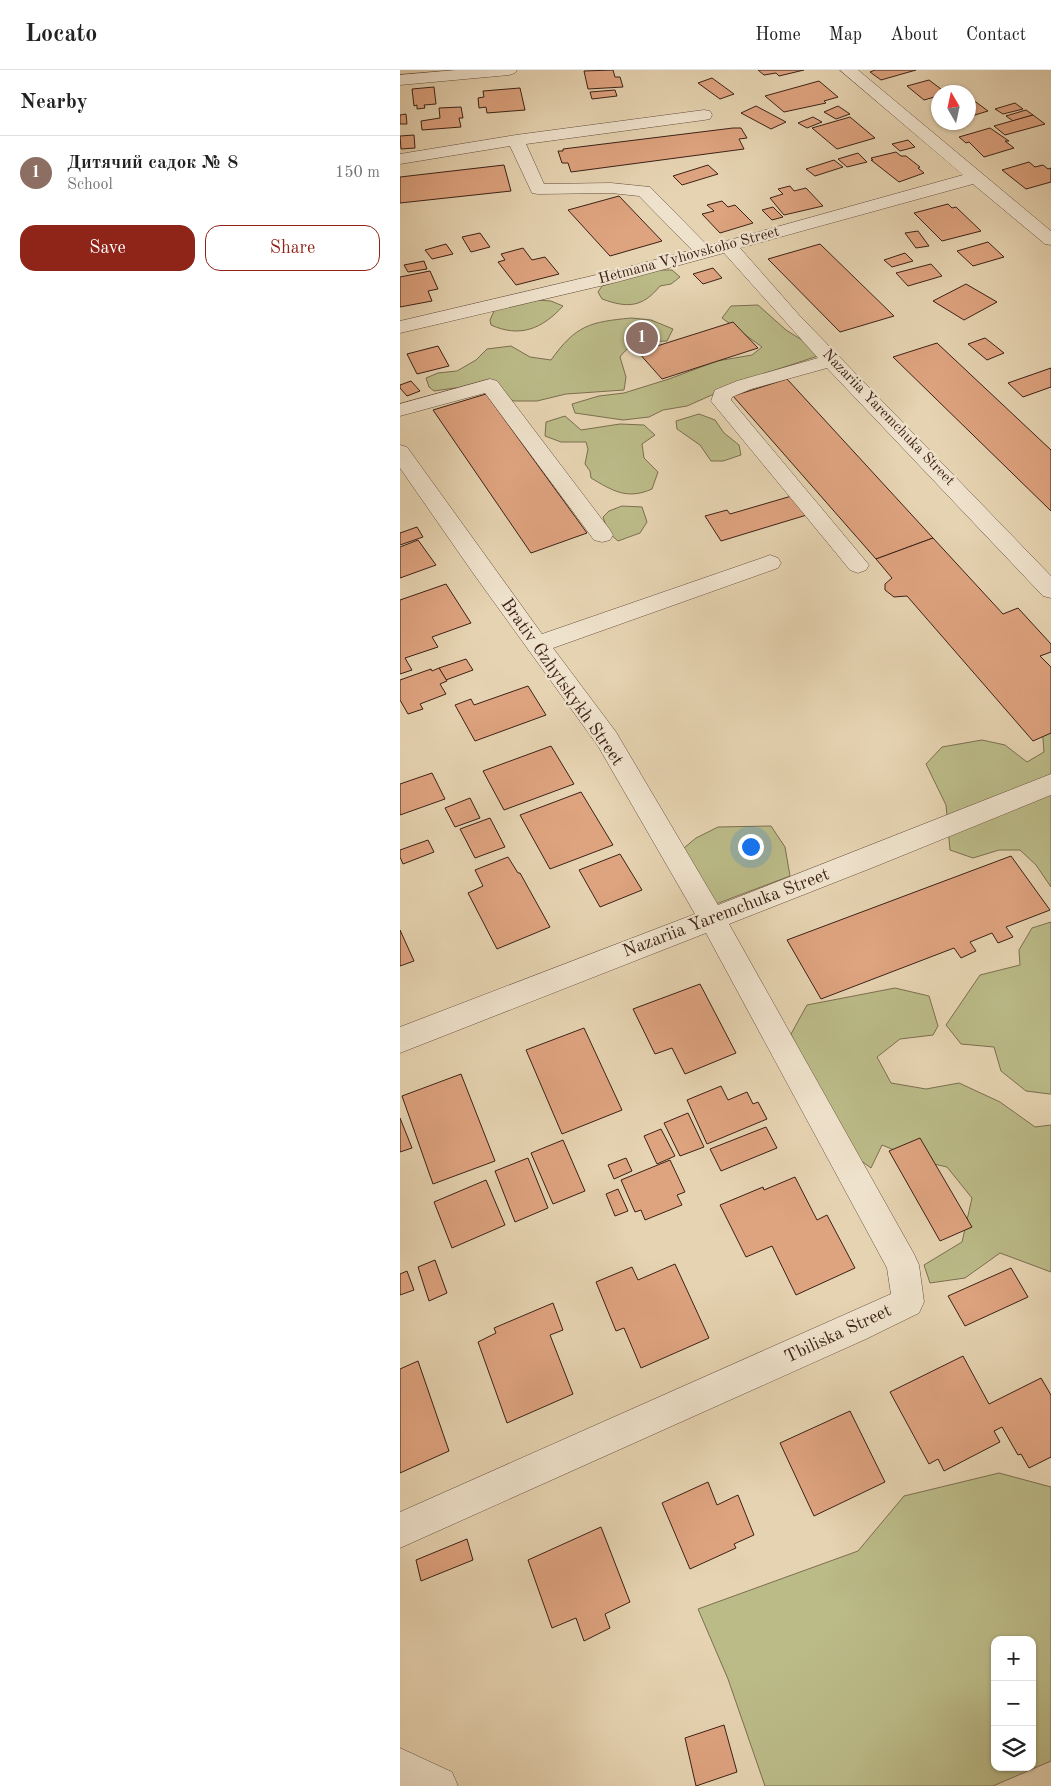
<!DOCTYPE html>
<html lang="en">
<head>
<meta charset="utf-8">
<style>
	:root { --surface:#fff; --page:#f6f6f6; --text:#222; --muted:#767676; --line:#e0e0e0; --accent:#8f2418 }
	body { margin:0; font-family:"Old Standard TT",serif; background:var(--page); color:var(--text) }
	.controls { position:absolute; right:15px; bottom:15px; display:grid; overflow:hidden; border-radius:10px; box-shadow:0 1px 4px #0004 }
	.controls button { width:45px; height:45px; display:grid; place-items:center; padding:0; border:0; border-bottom:1px solid var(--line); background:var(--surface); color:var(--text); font:25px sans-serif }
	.compass { position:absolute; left:531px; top:15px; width:45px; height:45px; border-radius:50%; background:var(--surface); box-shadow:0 1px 4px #0004; rotate:351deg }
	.you { position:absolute; left:350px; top:776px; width:18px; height:18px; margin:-12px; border:4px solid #fff; border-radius:50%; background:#1a73e8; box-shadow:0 0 0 8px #1a73e833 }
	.badge { display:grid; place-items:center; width:32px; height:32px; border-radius:50%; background:var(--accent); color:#fff; font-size:16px; font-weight:700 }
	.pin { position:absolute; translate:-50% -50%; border:2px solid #fff; box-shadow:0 1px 5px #0006 }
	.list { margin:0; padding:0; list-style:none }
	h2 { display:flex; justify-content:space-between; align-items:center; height:65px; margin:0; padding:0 20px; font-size:21px }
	h2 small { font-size:16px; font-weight:400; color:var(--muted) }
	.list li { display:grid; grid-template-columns:32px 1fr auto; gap:15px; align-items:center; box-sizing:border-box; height:75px; padding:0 20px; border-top:1px solid var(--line) }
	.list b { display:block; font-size:19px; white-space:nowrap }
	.list p { margin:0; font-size:16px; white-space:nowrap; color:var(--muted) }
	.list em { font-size:16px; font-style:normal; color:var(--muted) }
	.actions { display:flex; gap:10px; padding:15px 20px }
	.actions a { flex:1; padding:11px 0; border:1px solid var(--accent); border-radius:15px; text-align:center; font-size:18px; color:var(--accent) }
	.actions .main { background:var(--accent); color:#fff }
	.icon { flex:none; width:28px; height:28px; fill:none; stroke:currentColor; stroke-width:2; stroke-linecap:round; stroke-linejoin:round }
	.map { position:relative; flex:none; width:651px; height:1716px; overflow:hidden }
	header { display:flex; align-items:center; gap:30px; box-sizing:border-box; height:70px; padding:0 25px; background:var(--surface); border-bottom:1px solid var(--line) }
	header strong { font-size:24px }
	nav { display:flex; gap:28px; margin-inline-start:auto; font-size:18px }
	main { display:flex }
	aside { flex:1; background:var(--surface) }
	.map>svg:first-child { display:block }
	.green { fill:#bb8; stroke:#7c6e50; fill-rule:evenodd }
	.building { fill:#dea37f; stroke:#3c2117 }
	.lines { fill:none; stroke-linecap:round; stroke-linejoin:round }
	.minor-casing { stroke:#664e3e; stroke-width:1 }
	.minor { fill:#efe2cc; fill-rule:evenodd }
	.labels { text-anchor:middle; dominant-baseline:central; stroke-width:4.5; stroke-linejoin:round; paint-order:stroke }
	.far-street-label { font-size:15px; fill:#3c2117; stroke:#efe2cc }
	.street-label { font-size:18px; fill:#3c2117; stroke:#efe2cc }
</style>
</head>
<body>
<header>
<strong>Locato</strong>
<nav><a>Home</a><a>Map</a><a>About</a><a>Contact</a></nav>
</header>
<main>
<aside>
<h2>Nearby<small></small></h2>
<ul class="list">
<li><span class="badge" style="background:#8d6e63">1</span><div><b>Дитячий садок № 8</b><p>School</p></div><em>150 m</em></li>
</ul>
<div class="actions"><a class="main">Save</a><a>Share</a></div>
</aside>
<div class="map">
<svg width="651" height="1716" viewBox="0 0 651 1716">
	<rect width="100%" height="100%" fill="#e6d3b1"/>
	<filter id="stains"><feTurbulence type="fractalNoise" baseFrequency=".004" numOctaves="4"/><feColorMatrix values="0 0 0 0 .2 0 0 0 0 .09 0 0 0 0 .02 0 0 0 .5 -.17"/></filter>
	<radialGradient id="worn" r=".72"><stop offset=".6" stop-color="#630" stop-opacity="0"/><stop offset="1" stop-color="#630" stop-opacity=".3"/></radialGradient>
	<!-- green -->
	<g class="green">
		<path d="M255 200H272L280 207 271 214 260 216C242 238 227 238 202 229L198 222 202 216Z"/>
		<path d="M123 229 151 231 163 236C142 259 120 268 91 255L90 250 94 241Z"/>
		<path d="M358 235 386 260 424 284 348 309 287 336 263 340 249 347 223 350 175 343 172 334 199 326 224 323 269 309 317 291 352 285 362 277 322 248 331 236Z"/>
		<path d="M231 248 251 250 273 259 267 271C246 272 233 269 220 287L226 307 224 320 166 324 137 331H114L81 319 55 318 34 321 29 317 26 308 38 303 57 301 76 290 87 279 111 276 130 287 151 290C176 255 190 252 231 248Z"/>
		<path d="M299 344 315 350 324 363 339 375 341 385 323 391H311L300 375 277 359 276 351Z"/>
		<path d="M165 346 181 360 220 354 244 355 255 365 242 374 244 388 258 402 252 419C227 430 213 421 191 408L190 401 185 394 188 379 186 372H161L145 366 146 352Z"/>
		<path d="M222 436 242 437 247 452 240 463 218 471 208 462 203 447 209 441Z"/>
		<path d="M651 637V817L636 795 620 780H599L573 788 550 780 546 735 526 694 542 677 582 670 605 675 627 692 644 682 642 657Z"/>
		<path d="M371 756 385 777 390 806 316 834 266 793 296 768 318 757Z"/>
		<path d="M651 852V1024H650L626 1021 601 1001 594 977 561 974 546 955 580 905 620 895 619 880 632 858Z"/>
		<path d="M495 918 529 926 538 956 533 965 500 969 477 987 491 1013 526 1019 559 1013 600 1032 635 1057 651 1055V1202L600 1183 565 1208 530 1213 524 1195 562 1172 572 1128 547 1097 521 1091 482 1075 471 1098 456 1087 409 1003 391 964 407 935Z"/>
		<path d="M599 1403 651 1417V1691L593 1716H365L328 1609 298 1539 458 1481 504 1426ZM595 1570H632V1697H595Z"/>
	</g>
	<!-- building -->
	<g class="building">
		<path d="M213 0 215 7H220L223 17 188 19 184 1Z"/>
		<path d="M358 0H404L379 6 376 3 364 5Z"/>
		<path d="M475 0H516L481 10 470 2Z"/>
		<path d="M312 8 334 24 320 29 298 13Z"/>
		<path d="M529 10 545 22H538V26L524 30 507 16Z"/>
		<path d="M419 11 438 27 424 31 426 33 384 42 365 26Z"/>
		<path d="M34 17 36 34 24 35 25 38 17 39V35L14 36 12 19Z"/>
		<path d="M120 18 125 40 87 43 86 37 79 38 78 28 84 27 83 21Z"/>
		<path d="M215 20 217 26 192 29 190 22Z"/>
		<path d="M568 27H569L588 41 568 47Z"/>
		<path d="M615 33 623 39 603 44 595 39Z"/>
		<path d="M356 36 386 52 371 59 341 43Z"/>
		<path d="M438 36 450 44 436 49 424 42Z"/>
		<path d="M61 37 63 48H59L61 57 22 60 21 51 40 48 39 38Z"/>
		<path d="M626 40 633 45 613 51 606 46Z"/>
		<path d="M6 44 7 54H0V45Z"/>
		<path d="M633 45 645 54 605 65 594 56Z"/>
		<path d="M413 47 422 52 407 58 398 53Z"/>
		<path d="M450 47 475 68 437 79 412 58Z"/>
		<path d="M333 58H341L347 68 339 69 344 79 171 102 168 93H162L158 81H163V79Z"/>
		<path d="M590 58 609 71H605L614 78 584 87 569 72 566 73 559 67Z"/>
		<path d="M14 65 15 78 1 79 0 66Z"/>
		<path d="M508 70 515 77 500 81 492 74Z"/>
		<path d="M496 82 501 86H506L520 97 518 98 524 103 499 112 471 90H473L471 88Z"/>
		<path d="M458 83 467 92 447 97 438 89Z"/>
		<path d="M434 90 443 97 415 106 406 99Z"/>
		<path d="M629 92 635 97 643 95 648 99 651 98V112L626 119 602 100Z"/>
		<path d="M104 95 111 121 0 133V107Z"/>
		<path d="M308 95 318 104 282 115 273 106Z"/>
		<path d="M390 116 394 121 406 118 423 136 384 145 370 128 383 124 378 119Z"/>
		<path d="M219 126 262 171 210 186 168 140Z"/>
		<path d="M322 131 328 137 335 135 353 153 320 163 302 144 314 141 307 135Z"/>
		<path d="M548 134 552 138 556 137 581 161 542 171 514 143Z"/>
		<path d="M373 137 383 147 372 150 362 140Z"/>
		<path d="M518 161 529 176 516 178 505 163Z"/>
		<path d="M80 163 90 177 71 182 62 167Z"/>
		<path d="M588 172 604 187 573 196 557 181Z"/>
		<path d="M46 174 53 184 32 189 25 180Z"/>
		<path d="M420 174 494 246 440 262 368 189Z"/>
		<path d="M123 178 132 190 145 187 159 204 116 215 98 192 105 190 101 184Z"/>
		<path d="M505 183 513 191 492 197 484 190Z"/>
		<path d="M24 191 27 199 8 202 4 195Z"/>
		<path d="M531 194 542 206 508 216 496 203Z"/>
		<path d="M313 198 322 208 303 214 293 204Z"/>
		<path d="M30 201 38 219 28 221 32 231 0 237V207Z"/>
		<path d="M566 214 597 232 564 250 533 231Z"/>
		<path d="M333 252 358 278 262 309 238 282Z"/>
		<path d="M585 268 589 271 604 283 587 290 568 274Z"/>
		<path d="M537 273 651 380V441L493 287Z"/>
		<path d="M38 276 49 296 17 304 7 284Z"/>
		<path d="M651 298V317L623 327 608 313Z"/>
		<path d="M387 309 533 468 476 489 333 326Z"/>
		<path d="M11 311 20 321 7 326 0 318V315Z"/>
		<path d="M86 324 187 463 131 483 33 340Z"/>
		<path d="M395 425 410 444 321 471 305 446 327 440 330 444Z"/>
		<path d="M17 457 23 467 0 475V463Z"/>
		<path d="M533 468 603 544 618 538 651 574V582L640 586 651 597V663L633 671 507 526 494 527 485 520V514L492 508 476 489Z"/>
		<path d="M18 470 36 495 0 508V477Z"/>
		<path d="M46 514 71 553 32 567 38 577 5 588 12 600 0 604V530Z"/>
		<path d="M66 589 73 600 46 610 39 598Z"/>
		<path d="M39 598 47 611 40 614 46 624 20 634 23 639 8 644 0 630V610L31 599 32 601Z"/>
		<path d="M128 616 146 645 75 671 55 635 71 629 74 635Z"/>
		<path d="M151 676 174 714 104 740 83 701Z"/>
		<path d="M32 703 45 729 0 745V714Z"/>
		<path d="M181 722 213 775 150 799 120 745Z"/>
		<path d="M70 728 80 748 55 757 45 738Z"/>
		<path d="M90 748 105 777 75 788 60 759Z"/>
		<path d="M28 770 34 782 3 794 0 787V780Z"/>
		<path d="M220 784 242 820 200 837 179 800Z"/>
		<path d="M611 786 650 840 606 857 613 867 598 873 592 863 570 872 576 881 561 888 554 878 421 929 387 870Z"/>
		<path d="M108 787 118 803H120L150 857 97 879 68 823 83 816 75 800Z"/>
		<path d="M0 860 14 891 0 896Z"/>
		<path d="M300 914 336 983 285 1004 272 978 255 984 233 939Z"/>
		<path d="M184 958 222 1040 162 1064 126 980Z"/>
		<path d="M61 1004 95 1091 33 1114 2 1026Z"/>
		<path d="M321 1016 328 1030 347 1022 353 1034 358 1032 367 1049 307 1074 287 1030Z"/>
		<path d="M288 1043 304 1077 280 1086 264 1053Z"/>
		<path d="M0 1048 12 1078 0 1082Z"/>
		<path d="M366 1057 377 1078 321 1101 310 1079Z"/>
		<path d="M261 1059 275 1086 257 1094 244 1066Z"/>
		<path d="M520 1068 572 1157 540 1171 489 1081Z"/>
		<path d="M163 1070 185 1121 153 1134 131 1083Z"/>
		<path d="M128 1088 148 1138 115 1152 95 1101Z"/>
		<path d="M226 1088 232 1101 214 1109 208 1095Z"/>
		<path d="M270 1090 285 1122 277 1125 282 1135 245 1150 241 1140 235 1142 221 1110Z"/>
		<path d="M395 1107 417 1150 427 1145 455 1198 396 1225 372 1176 346 1187 320 1135 363 1117 364 1120Z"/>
		<path d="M86 1110 105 1155 52 1178 34 1132Z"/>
		<path d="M218 1119 228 1141 215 1146 206 1124Z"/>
		<path d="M35 1190 47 1223 29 1231 18 1197Z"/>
		<path d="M275 1194 309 1268 241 1298 224 1258 216 1261 196 1212 232 1197 238 1210Z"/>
		<path d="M611 1198 628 1227 565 1256 548 1226Z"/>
		<path d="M7 1201 14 1220 0 1225V1204Z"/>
		<path d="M153 1233 163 1260 150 1265 173 1324 107 1353 78 1272 96 1263 94 1258Z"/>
		<path d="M563 1286 589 1334 641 1308 651 1325V1387L629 1398 621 1384 618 1385 602 1357 594 1361 600 1372 544 1401 538 1389 529 1394 490 1322Z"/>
		<path d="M18 1291 49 1381 0 1403V1299Z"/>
		<path d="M450 1341 485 1412 414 1446 380 1373Z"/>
		<path d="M308 1412 317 1435 338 1425 354 1465 334 1474 336 1478 290 1499 262 1433Z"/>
		<path d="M201 1457 230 1532 205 1544 210 1558 184 1571 176 1548 152 1558 128 1490Z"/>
		<path d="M67 1469 73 1490 21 1511 16 1490Z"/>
		<path d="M324 1655 337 1702 296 1716 285 1668Z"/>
	</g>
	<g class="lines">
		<!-- minor casing -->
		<g class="minor-casing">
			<g id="minor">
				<path d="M56 0H117L115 3 109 5 0 15V5Z"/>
				<path d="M440 0H458L651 161V175L645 174 573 114 340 178 399 245 651 506V528L643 526 427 298 351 319 332 327 331 330 469 495 466 500 458 503 450 500 311 331 315 320 337 311 418 288 324 183 217 212 0 263V251L213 201 292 180 239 126 211 123 138 124 132 123 110 76 0 94V84L116 65 304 40 310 41 312 45 310 49 304 50 126 74 144 114 211 113 250 117 308 176 563 105Z"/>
				<path d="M90 309 97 311 210 460 213 465 210 470 202 472 194 470 85 323 0 346V334Z"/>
				<path d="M0 375 7 377 142 564 362 488 370 485 378 488 381 493 378 498 153 578 216 662 318 835 651 704V725L474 797 329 854 514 1184 519 1195 524 1232 519 1243 466 1269 0 1478V1442L491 1224 487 1198 306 863 0 983V957L295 844 198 676 73 503 0 398Z"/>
				<path d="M0 1678 52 1702 58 1716H0Z"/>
			</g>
		</g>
		<!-- minor -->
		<use href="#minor" class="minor"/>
	</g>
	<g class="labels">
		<!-- far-street labels -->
		<g class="far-street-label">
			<text transform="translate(289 186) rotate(-15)">Hetmana Vyhovskoho Street</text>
			<text transform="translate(488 348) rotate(46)">Nazariia Yaremchuka Street</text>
		</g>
		<!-- street labels -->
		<g class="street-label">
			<text transform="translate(162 612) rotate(55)">Brativ Gzhytskykh Street</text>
			<text transform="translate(326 843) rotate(-21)">Nazariia Yaremchuka Street</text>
			<text transform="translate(438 1264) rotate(-25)">Tbiliska Street</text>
		</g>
	</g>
	<rect width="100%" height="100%" filter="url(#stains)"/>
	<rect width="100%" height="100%" fill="url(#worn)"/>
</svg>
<div class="controls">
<button>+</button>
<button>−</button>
<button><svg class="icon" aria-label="layers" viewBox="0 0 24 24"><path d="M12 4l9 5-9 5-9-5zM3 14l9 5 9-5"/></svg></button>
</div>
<svg class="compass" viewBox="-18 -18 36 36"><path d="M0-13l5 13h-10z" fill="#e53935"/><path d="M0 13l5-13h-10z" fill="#767676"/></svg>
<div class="you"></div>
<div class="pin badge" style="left:242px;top:268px;background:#8d6e63">1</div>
</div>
</main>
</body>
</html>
